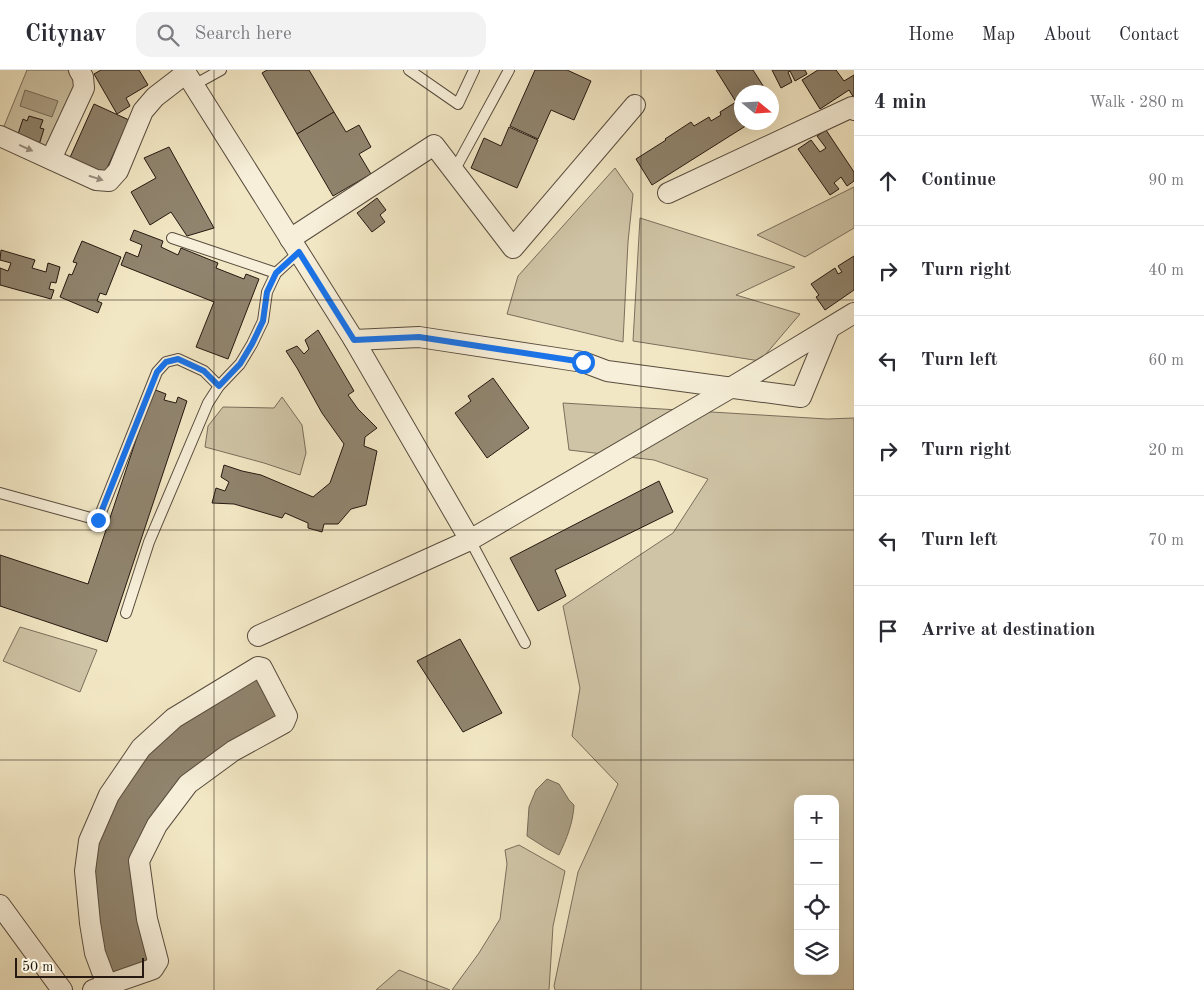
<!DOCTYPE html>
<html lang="en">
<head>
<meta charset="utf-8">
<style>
	:root { --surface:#fff; --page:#f2f2f3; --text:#2b2b33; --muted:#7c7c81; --line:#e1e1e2 }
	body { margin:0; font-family:"Old Standard TT",serif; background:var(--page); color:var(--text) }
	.controls { position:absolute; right:15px; bottom:15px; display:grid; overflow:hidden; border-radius:10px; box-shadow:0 5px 20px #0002 }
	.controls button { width:45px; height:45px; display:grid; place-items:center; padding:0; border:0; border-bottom:1px solid var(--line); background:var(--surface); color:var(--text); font:25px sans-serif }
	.compass { position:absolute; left:734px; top:15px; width:45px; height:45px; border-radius:50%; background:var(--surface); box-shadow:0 5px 20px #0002; rotate:108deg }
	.scale { position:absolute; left:15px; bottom:12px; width:129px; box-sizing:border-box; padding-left:5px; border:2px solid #251911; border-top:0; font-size:14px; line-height:18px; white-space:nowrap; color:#251911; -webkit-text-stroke:4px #f7efd9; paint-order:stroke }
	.stop { position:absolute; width:15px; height:15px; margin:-11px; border:4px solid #1a73e8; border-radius:50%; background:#fff }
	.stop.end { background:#1a73e8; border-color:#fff; box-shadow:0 1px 5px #0008 }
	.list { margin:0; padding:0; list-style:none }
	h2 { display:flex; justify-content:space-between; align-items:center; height:65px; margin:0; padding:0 20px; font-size:21px }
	h2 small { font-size:16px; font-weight:400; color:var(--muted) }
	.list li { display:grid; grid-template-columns:32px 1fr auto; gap:15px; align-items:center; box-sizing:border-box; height:90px; padding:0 20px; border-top:1px solid var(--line) }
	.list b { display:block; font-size:19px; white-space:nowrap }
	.list em { font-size:16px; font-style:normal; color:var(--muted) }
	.icon { flex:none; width:28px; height:28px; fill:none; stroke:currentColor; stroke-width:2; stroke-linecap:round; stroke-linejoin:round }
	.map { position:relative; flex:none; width:854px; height:920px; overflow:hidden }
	header { display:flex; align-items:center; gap:30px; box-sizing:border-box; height:70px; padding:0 25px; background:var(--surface); border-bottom:1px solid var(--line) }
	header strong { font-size:24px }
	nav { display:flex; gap:28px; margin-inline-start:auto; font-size:18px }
	.search { width:350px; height:45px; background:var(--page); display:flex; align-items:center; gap:12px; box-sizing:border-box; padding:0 18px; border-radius:15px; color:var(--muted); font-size:19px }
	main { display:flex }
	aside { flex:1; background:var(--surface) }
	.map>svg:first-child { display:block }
	.green { fill:#cfc4a6; stroke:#7a6e5c; fill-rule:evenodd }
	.water { fill:#aca187; stroke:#766b58 }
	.building { fill:#90846e; stroke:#251911 }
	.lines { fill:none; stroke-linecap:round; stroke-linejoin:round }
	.service-casing { stroke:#584c3e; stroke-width:12 }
	.minor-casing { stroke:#584c3e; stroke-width:22 }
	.service { stroke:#f7efd9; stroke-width:10 }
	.minor { stroke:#f7efd9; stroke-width:20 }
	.oneway { fill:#988f7f }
	.route { stroke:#1a73e8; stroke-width:6 }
	.grid { fill:none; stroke:#251911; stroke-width:1; stroke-opacity:0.55 }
</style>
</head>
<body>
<header>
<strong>Citynav</strong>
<div class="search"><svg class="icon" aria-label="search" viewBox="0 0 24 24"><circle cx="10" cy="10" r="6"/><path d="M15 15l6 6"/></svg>Search here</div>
<nav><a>Home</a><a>Map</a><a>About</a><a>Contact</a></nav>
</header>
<main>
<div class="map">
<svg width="854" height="920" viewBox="0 0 854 920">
	<rect width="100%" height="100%" fill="#f2e7c4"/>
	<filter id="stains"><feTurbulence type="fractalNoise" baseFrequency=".004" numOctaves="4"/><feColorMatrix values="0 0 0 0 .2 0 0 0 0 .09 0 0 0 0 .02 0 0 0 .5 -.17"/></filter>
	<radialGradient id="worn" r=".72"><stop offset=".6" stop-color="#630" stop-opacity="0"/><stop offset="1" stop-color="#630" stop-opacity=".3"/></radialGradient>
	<!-- green -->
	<g class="green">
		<path d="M27 0H68L80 19 52 97 0 66Z"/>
		<path d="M615 98 633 124 628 172 623 272 507 244 518 206Z"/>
		<path d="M854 117V158L805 187 757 165Z"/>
		<path d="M640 148 795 197 736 225 800 244 760 291 633 271Z"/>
		<path d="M282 327 302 355 306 383 300 405 264 393 205 377 208 356 223 337 274 338Z"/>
		<path d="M563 333 827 349 854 348V920H555L554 916 578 802 618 714 572 666 580 618 563 536 673 463 708 409 654 390 569 380ZM798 729H835V901H798Z"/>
		<path d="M20 557 97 580 80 622 3 591Z"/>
		<path d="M519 775 565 801 553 856 549 920H452L479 883 500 849 507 794 505 780Z"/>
		<path d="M399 900 450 920H376Z"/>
	</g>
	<!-- water -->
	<g class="water">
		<path d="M25 20 58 31 52 47 20 36Z"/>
		<path d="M547 709 559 714 569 730 574 735C573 753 567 768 559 785L546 778 527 766 529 737 536 720Z"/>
	</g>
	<!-- building -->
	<g class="building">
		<path d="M101 0H139L148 15 126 28 130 36 117 44 94 4Z"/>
		<path d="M267 0H309L334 42 297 64 262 3Z"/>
		<path d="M535 0H567L591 11 574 50 551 40 538 69 510 56Z"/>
		<path d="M716 0H753L767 22H742V40L738 42 742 48V52H752L652 115 636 89 666 70 665 69 691 52 694 56 709 47 711 51 721 45 720 42 736 32Z"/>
		<path d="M772 0H805L807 4 795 11 790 1 788 2 792 12 781 18Z"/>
		<path d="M818 0H836L844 11 854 5V28L849 20 820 39 802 10Z"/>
		<path d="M94 34 129 50 103 107 68 92Z"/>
		<path d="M334 42 346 62 359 55 371 77 359 84 371 104 333 126 297 64Z"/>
		<path d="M29 46 43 50 40 58 44 59 38 78 16 70 23 49 27 51Z"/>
		<path d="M509 57 538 70 517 118 471 98 484 68 501 76Z"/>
		<path d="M826 60 854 102V111L847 116 841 107 834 113 839 119 830 125 798 79 811 70 820 82 826 78 817 66Z"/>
		<path d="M169 77 214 158 187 166 171 142 150 155 131 122 156 108 144 88Z"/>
		<path d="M377 128 386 140 380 145 385 152 372 162 357 143Z"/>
		<path d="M134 160 163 171 161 177 178 185 181 178 218 193 216 198 244 209 246 204 259 209 228 289 196 277 214 232 121 195 126 182 138 187 142 175 130 170Z"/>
		<path d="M82 171 121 187 106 225 100 223 97 231 102 233 98 243 60 227 69 204 72 205 77 193 73 192Z"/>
		<path d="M1 180 35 190 32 198 46 202 48 193 60 197 56 213 51 212 49 219 54 220 51 229 0 215V198L8 201 11 193 0 190Z"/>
		<path d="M854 186V220L825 240 816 227 819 225 811 214 835 198 838 204 842 202 838 196Z"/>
		<path d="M318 260 354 321 348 325 358 339 377 358 365 367 364 376 377 381 366 435 351 439 338 454H324L322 462 308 458V453L285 443 282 448 234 434 212 433 216 418 225 421 229 412 221 407 224 395 242 401 261 405 313 427 330 413 344 374 322 343 297 298 286 281 297 276 304 284 309 279 305 270Z"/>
		<path d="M493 308 529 358 487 388 455 343 471 331 468 326Z"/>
		<path d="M153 319 166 324 164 330 176 333 178 327 187 331 107 572 0 536V485L88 514Z"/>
		<path d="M659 411 673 442 555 500 566 526 538 541 510 488Z"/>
		<path d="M460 569 502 643 463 662 417 591Z"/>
		<path d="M260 601 284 648 148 759 152 892 107 905 91 828V778L126 709 172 661Z"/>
	</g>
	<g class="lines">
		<!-- service casing -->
		<g class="service-casing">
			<g id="service">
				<path d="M409 0 458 34 474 0"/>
				<path d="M194 15 221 0"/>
				<path d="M454 101 509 0"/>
				<path d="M172 168 276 203"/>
				<path d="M0 423 98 450 157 302 166 292 178 289 204 301 219 316"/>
				<path d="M470 470 525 573"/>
				<path d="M126 543 149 472 208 333 219 316 240 294 252 274 263 251 267 222 276 203 299 182"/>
			</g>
		</g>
		<!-- minor casing -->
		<g class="minor-casing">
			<g id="minor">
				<path d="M184 0 354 270 470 470"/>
				<path d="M0 66 96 110 109 111 118 101 143 41 155 27 186 3"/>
				<path d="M51 89 84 18 83 7 79 0"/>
				<path d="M668 123 852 37 854 40"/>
				<path d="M290 169 434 75 513 178 635 35"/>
				<path d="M354 270 419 267 583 292 607 301 801 327 829 259"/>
				<path d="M258 566 470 470 732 317 854 243"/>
				<path d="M0 835 62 920"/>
				<path d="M93 920 153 899 158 891 147 849 139 791 157 755 188 714 233 681 284 653 287 646 262 598 258 597 174 648 141 678 109 725 89 771 85 801 90 853 95 883 107 915"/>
			</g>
		</g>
		<!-- service -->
		<use href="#service" class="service"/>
		<!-- minor -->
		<use href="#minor" class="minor"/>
	</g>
	<!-- one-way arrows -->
	<defs><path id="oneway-solid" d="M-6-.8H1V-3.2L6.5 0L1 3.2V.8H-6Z" transform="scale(1.25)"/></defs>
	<g class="oneway">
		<use href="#oneway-solid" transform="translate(26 78) rotate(24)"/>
		<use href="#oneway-solid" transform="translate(96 108) rotate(17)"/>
	</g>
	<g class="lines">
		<!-- route -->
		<path class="route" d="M98 450 157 302 166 292 178 289 204 301 219 316 240 294 252 274 263 251 267 222 276 203 299 182 354 270 419 267 583 292"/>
	</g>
	<!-- grid -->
	<path class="grid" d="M214 0V920M427 0V920M641 0V920M0 230H854M0 460H854M0 690H854"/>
	<rect width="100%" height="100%" filter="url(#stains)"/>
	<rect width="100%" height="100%" fill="url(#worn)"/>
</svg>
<div class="controls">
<button>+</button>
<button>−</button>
<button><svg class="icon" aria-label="locate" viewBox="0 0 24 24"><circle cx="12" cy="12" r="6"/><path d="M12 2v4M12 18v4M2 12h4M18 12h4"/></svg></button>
<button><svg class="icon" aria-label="layers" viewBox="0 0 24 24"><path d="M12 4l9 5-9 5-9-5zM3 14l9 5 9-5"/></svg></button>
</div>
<svg class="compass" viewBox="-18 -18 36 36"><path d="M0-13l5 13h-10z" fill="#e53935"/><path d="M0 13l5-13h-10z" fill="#7c7c81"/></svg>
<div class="scale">50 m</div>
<div class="stop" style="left:583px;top:292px"></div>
<div class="stop end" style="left:98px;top:450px"></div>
</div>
<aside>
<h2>4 min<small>Walk · 280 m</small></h2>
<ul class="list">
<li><svg class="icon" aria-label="ahead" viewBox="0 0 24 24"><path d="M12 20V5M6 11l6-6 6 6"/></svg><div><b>Continue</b></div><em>90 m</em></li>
<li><svg class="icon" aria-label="right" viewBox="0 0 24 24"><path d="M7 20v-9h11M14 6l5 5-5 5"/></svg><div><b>Turn right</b></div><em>40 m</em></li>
<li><svg class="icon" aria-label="left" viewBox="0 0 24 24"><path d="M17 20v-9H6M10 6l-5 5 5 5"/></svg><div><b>Turn left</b></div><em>60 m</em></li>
<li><svg class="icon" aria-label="right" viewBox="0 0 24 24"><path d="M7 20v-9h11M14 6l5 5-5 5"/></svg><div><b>Turn right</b></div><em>20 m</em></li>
<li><svg class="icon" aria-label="left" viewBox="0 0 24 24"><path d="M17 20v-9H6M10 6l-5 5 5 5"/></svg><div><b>Turn left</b></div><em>70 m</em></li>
<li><svg class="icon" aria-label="arrive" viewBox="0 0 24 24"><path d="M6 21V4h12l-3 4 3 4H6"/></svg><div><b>Arrive at destination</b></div></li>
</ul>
</aside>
</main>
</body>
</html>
